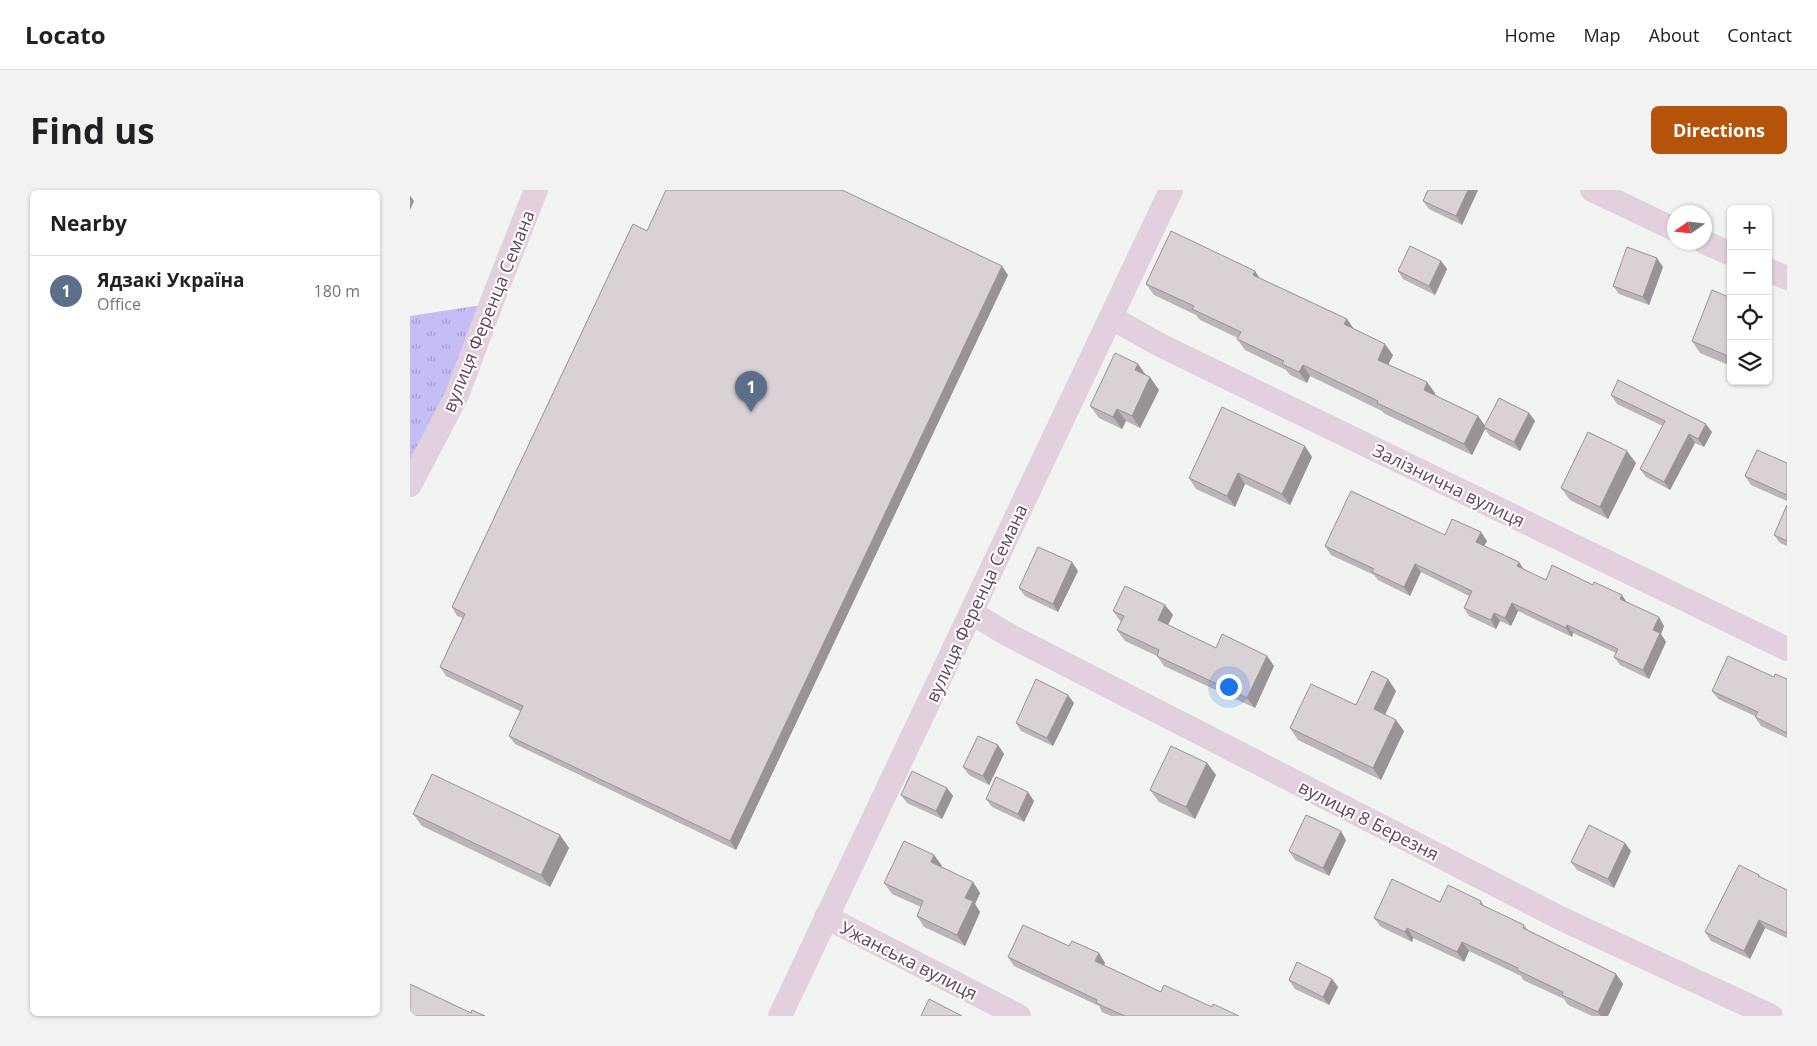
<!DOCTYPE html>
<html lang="en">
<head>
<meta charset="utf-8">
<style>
	:root { --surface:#fff; --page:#f2f2f2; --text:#202124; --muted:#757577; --line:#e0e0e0; --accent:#b45309 }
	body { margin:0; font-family:"Open Sans",sans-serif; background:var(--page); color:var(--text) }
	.controls { position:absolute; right:15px; top:15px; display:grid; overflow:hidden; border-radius:8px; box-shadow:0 1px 4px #0004 }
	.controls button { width:45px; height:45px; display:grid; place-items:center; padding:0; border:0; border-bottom:1px solid var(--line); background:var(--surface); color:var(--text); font:25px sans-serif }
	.compass { position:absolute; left:1257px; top:15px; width:45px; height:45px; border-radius:50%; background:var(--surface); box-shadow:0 1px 4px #0004; rotate:256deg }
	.you { position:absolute; left:818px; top:496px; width:18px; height:18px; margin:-12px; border:4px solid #fff; border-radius:50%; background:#1a73e8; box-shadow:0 0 0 8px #1a73e833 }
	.badge { display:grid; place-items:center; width:32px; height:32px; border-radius:50%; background:var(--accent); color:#fff; font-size:16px; font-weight:700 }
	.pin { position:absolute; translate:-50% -41px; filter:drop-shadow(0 1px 2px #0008) }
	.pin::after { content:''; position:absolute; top:26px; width:18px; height:15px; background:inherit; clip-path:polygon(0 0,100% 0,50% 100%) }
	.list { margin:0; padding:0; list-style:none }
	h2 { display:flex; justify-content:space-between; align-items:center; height:65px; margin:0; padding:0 20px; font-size:21px }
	h2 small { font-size:16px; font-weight:400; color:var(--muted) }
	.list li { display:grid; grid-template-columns:32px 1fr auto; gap:15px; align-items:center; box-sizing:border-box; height:70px; padding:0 20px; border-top:1px solid var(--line) }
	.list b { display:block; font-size:19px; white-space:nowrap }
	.list p { margin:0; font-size:16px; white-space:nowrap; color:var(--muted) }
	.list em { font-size:16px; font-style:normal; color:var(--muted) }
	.icon { flex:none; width:28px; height:28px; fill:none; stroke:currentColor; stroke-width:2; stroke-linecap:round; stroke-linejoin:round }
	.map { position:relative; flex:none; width:1377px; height:826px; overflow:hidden; border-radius:8px }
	header { display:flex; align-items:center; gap:30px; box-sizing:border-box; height:70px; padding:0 25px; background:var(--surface); border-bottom:1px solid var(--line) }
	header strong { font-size:24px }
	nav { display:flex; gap:28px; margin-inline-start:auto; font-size:18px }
	.intro { display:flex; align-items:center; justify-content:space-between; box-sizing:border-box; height:120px; padding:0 30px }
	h1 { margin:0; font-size:35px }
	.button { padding:12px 22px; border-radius:8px; background:var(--accent); color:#fff; font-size:18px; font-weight:700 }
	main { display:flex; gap:30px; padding:0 30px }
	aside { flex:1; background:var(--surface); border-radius:8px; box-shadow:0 1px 4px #0004 }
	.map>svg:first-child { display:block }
	.grass { fill:url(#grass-tufts) }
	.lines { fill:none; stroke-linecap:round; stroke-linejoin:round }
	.minor { stroke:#e3d0df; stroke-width:24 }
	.wall { fill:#bbb4b8 }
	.shaded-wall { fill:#999296 }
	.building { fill:#dad1d6; stroke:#999296 }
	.labels { text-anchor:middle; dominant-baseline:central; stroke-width:4; stroke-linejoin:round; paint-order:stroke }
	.street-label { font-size:18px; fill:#62475c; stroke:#fff }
</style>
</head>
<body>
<header>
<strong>Locato</strong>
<nav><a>Home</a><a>Map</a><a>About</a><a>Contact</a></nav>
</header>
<div class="intro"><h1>Find us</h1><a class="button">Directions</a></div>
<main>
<aside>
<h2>Nearby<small></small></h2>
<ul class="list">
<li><span class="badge" style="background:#5c6f8a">1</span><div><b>Ядзакі Україна</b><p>Office</p></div><em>180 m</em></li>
</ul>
</aside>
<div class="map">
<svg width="1377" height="826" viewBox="0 0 1377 826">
	<defs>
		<pattern id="grass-tufts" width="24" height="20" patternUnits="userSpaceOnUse" patternTransform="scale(1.25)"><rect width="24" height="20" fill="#c4bef4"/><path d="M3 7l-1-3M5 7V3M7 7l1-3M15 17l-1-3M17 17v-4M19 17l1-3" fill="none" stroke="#a39cc9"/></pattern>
	</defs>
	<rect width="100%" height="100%" fill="#f2f4f2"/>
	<!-- grass -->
	<path class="grass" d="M72 115 39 203 0 279V126Z"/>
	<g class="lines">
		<!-- minor -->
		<g class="minor">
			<path d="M1182 0 1264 39"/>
			<path d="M1294 52 1321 64"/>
			<path d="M1358 80 1377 88"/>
			<path d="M702 128 750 155 1377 459"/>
			<path d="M0 295 47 205 84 106 126 0"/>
			<path d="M562 423 595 443 1152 729 1361 826"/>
			<path d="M416 727 609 826"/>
			<path d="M370 826 761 0"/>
		</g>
	</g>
	<!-- wall -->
	<g class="wall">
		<path d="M1018 0H1068L1052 35 1019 19 1013 11Z"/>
		<path d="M237 41 598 85 326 660 105 554 99 546 110 521 36 486 30 477 53 428 47 426 42 417Z"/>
		<path d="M1031 71 1037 79 1025 105 993 89 988 81Z"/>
		<path d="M1253 77 1239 115 1209 104 1203 96Z"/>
		<path d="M845 81 849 88 937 129 944 139 983 165 978 175 1025 203 1024 205 1068 226 1075 236 1119 223 1125 231 1110 261 1080 246 1075 239 1062 265 975 224 972 221 900 186 897 193 880 185 876 180 835 160 827 149 828 148 790 130 786 125 744 105 736 94Z"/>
		<path d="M1321 108V176L1290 163 1282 151Z"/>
		<path d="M728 174 736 185 749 200 730 238 716 231 712 239 689 228 680 216Z"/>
		<path d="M1201 205 1302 242 1294 257 1285 253 1260 300 1236 287 1230 279 1253 236 1207 214Z"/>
		<path d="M902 267 880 315 835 294 825 317 786 299 779 288Z"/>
		<path d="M1226 273 1198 329 1160 310 1151 298Z"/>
		<path d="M1377 273V311L1341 295 1335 286Z"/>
		<path d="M1377 315V356L1370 353 1364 345Z"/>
		<path d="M1035 345 1077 351 1074 356 1114 380 1136 390 1216 412 1254 436 1251 444 1256 452 1239 489 1210 475 1204 467 1206 463 1163 443 1162 447 1108 421 1101 436 1090 431 1086 439 1059 426 1054 418 1059 406 1011 382 1000 406 968 390 964 385 921 365 915 356Z"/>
		<path d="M668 381 648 422 615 406 609 398Z"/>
		<path d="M755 415 763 425 758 435 806 458 857 466 864 476 845 518 754 476 747 466 715 451 707 440 711 432 703 421Z"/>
		<path d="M1364 487 1377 489V548L1351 536 1345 527V526L1308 509 1302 501Z"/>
		<path d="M986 501 975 525 994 541 971 590 888 550 880 538Z"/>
		<path d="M664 513 643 556 611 541 606 533Z"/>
		<path d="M588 555 594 564 579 595 559 585 553 577Z"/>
		<path d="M797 573 806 585 785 629 749 612 740 600Z"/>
		<path d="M537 598 543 606 532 629 497 613 491 605Z"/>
		<path d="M576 609 624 611 614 632 582 617Z"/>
		<path d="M3 624 150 645 159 658 140 697 12 636Z"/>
		<path d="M936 650 919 686 885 670 879 661Z"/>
		<path d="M1221 661 1204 698 1167 680 1161 672Z"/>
		<path d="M524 665 532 676 531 677 563 692 570 703 565 714 570 722 555 756 514 737 507 726 511 717 482 704 474 693Z"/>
		<path d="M1349 685 1351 688 1377 700V748L1355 738 1340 769 1301 751 1295 742Z"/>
		<path d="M1071 711 1075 717 1114 735 1118 740 1206 784 1213 794 1198 826H1182L1158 815 1154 809 1113 790 1111 786 1059 761 1054 772 1003 748 1002 752 971 737 964 728 1030 712Z"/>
		<path d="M598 767 695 773 694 775 751 802 829 826H701L692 822 689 816 604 776Z"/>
		<path d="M922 789 928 797 919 815 885 799 879 790Z"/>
	</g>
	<!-- shaded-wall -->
	<g class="shaded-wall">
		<path d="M1058 0H1068L1052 35 1046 26Z"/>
		<path d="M0 5 4 11 0 20Z"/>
		<path d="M1247 68 1253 77 1239 115 1233 107Z"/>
		<path d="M1031 71 1037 79 1025 105 1019 96Z"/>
		<path d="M592 76 598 85 326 660 320 651Z"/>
		<path d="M845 81 852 92 843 85Z"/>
		<path d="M937 129 945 141 934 134Z"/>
		<path d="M975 154 983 165 975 181 968 170Z"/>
		<path d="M1321 160V169L1318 166Z"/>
		<path d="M728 174 737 187 725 180Z"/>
		<path d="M893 175 900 186 897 193 889 182Z"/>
		<path d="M740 187 749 200 730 238 722 226Z"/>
		<path d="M1017 192 1025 203 1022 211 1014 200Z"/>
		<path d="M707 219 716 231 712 239 703 227Z"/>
		<path d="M1119 223 1125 231 1110 261 1104 252Z"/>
		<path d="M1068 226 1076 237H1074L1075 239 1062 265 1054 254Z"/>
		<path d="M1296 234 1302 242 1294 257 1288 249Z"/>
		<path d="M1279 244 1285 253 1260 300 1254 292Z"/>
		<path d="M895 256 902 267 880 315 872 304Z"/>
		<path d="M1217 261 1226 273 1198 329 1190 317Z"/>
		<path d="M828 283 835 294 825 317 817 306Z"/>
		<path d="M1071 342 1077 351 1072 360 1066 352Z"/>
		<path d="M662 372 668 381 648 422 643 414Z"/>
		<path d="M1109 372 1115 381 1107 376Z"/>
		<path d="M1005 374 1011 382 1000 406 994 397Z"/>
		<path d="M1212 405 1218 414 1210 409Z"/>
		<path d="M1102 413 1108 421 1101 436 1095 428Z"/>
		<path d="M755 415 763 425 755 441 748 430Z"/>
		<path d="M1084 423 1090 431 1086 439 1081 430Z"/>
		<path d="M1249 427 1254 436 1251 444 1256 452 1239 489 1233 480 1243 440Z"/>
		<path d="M1157 435 1163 443 1162 447 1156 438Z"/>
		<path d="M857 466 864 476 845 518 837 508Z"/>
		<path d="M978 489 986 501 972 531 964 519Z"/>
		<path d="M658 505 664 513 643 556 637 548Z"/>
		<path d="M986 530 994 541 971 590 963 578Z"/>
		<path d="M588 555 594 564 579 595 573 586Z"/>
		<path d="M797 573 806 585 785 629 776 617Z"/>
		<path d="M537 598 543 606 532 629 526 621Z"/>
		<path d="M618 602 624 611 614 632 608 624Z"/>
		<path d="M931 641 936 650 919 686 913 678Z"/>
		<path d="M150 645 159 658 140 697 131 685Z"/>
		<path d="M1215 653 1221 661 1204 698 1198 689Z"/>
		<path d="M524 665 532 676 528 683 521 672Z"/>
		<path d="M563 692 570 703 565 714 570 722 555 756 547 745 555 708Z"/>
		<path d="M1349 730 1355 738 1340 769 1334 761Z"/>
		<path d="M997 738 1003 748 1002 752 995 742Z"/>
		<path d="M1052 752 1059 761 1054 772 1047 762Z"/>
		<path d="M689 763 695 773 692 780 685 771Z"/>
		<path d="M1206 784 1213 794 1198 826H1191L1188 822Z"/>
		<path d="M922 789 928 797 919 815 913 807Z"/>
	</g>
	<!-- building -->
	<g class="building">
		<path d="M256 0H432L592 76 320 651 99 546 113 516 30 477 55 424 42 417 223 34 237 41Z"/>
		<path d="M1018 0H1058L1046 26 1013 11Z"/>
		<path d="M761 41 845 81 843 85 937 129 934 134 975 154 968 170 1017 192 1014 200 1068 226 1054 254 967 213 968 211 893 175 889 182 872 174 874 171 827 149 831 142 782 119 784 116 736 94Z"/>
		<path d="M1000 56 1031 71 1019 96 988 81Z"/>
		<path d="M1217 57 1247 68 1233 107 1203 96Z"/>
		<path d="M1302 100 1321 108V160L1318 166 1282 151Z"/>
		<path d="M705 163 728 174 725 180 740 187 722 226 707 219 703 227 680 216Z"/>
		<path d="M1208 190 1296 234 1288 249 1279 244 1254 292 1230 279 1255 231 1201 205Z"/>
		<path d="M1089 208 1119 223 1104 252 1074 237Z"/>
		<path d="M812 217 895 256 872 304 828 283 817 306 779 288Z"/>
		<path d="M1178 242 1217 261 1190 317 1151 298Z"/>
		<path d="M1347 260 1377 273V305L1335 286Z"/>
		<path d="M941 301 1035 345 1042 329 1071 342 1066 352 1109 372 1107 376 1136 390 1142 375 1183 395 1184 392 1212 405 1210 409 1249 427 1243 440 1250 443 1233 480 1204 467 1208 459 1157 435 1156 438 1102 413 1095 428 1084 423 1081 430 1054 418 1062 401 1005 374 994 397 962 382 964 379 915 356Z"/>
		<path d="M1377 315V351L1364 345Z"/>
		<path d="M628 357 662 372 643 414 609 398Z"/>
		<path d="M715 396 755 415 748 430 806 458 812 444 857 466 837 508 747 466 749 460 707 440 714 426 703 421Z"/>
		<path d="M1318 466 1364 487 1365 484 1377 489V543L1345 527 1348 522 1302 501Z"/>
		<path d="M962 481 978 489 964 519 986 530 963 578 880 538 901 494 946 515Z"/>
		<path d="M626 489 658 505 637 548 606 533Z"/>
		<path d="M568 546 588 555 573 586 553 577Z"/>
		<path d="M761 556 797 573 776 617 740 600Z"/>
		<path d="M502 581 537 598 526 621 491 605Z"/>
		<path d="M22 584 150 645 131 685 3 624Z"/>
		<path d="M586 587 618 602 608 624 576 609Z"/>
		<path d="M896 625 931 641 913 678 879 661Z"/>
		<path d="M1179 635 1215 653 1198 689 1161 672Z"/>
		<path d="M494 651 524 665 521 672 563 692 555 708 563 711 547 745 507 726 513 711 474 693Z"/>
		<path d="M1329 675 1349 685 1348 686 1377 700V743L1349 730 1334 761 1295 742Z"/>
		<path d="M982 689 1030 712 1038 695 1071 711 1070 714 1114 735 1113 738 1206 784 1188 822 1152 805 1153 802 1107 780 1108 778 1052 752 1047 762 997 738 995 742 964 728Z"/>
		<path d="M613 735 659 756 662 751 689 763 685 771 751 802 754 795 802 817 803 814 829 826H715L686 813 687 810 598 767Z"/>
		<path d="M887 772 922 789 913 807 879 790Z"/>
		<path d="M0 794 61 823 62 820 75 826H0Z"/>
		<path d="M519 809 552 826H511Z"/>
	</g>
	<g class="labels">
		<!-- street labels -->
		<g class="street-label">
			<text transform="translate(78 121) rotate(-68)">вулиця Ференца Семана</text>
			<text transform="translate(1039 295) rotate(26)">Залізнична вулиця</text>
			<text transform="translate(566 413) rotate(-65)">вулиця Ференца Семана</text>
			<text transform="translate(959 630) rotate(27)">вулиця 8 Березня</text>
			<text transform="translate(499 770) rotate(27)">Ужанська вулиця</text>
		</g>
	</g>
</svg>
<div class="controls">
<button>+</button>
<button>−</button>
<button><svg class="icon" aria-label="locate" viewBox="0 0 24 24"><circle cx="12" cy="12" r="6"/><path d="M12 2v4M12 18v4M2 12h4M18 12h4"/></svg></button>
<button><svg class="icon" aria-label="layers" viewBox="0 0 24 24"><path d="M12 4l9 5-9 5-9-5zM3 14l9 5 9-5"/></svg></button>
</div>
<svg class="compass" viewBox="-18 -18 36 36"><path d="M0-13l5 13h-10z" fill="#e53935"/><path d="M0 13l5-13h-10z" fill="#757577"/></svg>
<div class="you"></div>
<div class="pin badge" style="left:341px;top:222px;background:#5c6f8a">1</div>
</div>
</main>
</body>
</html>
